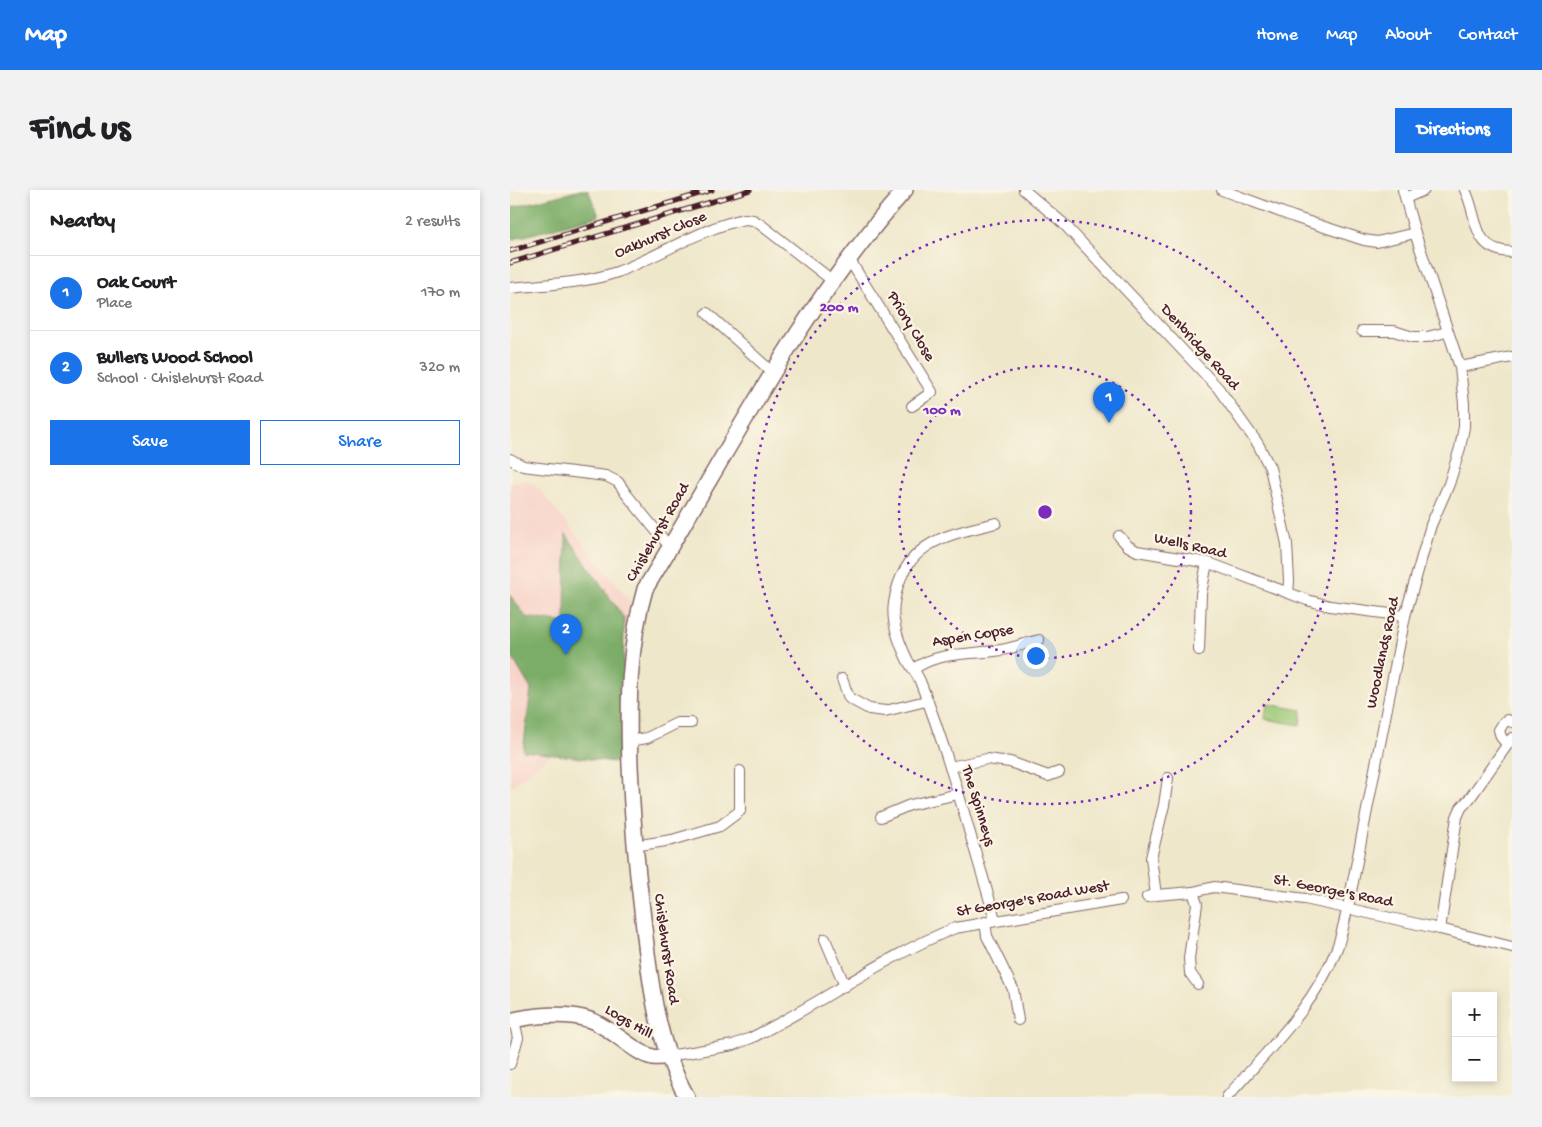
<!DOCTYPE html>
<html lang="en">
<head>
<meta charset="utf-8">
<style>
	:root { --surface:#fff; --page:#f2f2f2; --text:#202124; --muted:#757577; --line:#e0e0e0; --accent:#1a73e8 }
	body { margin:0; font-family:"Gochi Hand",sans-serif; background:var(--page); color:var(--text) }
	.controls { position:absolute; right:15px; bottom:15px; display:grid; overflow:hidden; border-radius:0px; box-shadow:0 2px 8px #0003 }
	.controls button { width:45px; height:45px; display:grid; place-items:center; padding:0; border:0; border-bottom:1px solid var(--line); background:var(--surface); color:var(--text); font:25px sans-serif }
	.you { position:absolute; left:525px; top:465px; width:18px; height:18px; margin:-12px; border:4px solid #fff; border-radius:50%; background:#1a73e8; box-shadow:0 0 0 8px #1a73e833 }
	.badge { display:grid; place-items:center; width:32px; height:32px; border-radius:50%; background:var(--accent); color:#fff; font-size:16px; font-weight:700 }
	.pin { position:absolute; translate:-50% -41px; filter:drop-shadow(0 1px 2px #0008) }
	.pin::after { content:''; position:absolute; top:26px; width:18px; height:15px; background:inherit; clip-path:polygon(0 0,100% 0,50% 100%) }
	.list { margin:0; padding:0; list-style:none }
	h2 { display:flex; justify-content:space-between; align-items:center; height:65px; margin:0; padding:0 20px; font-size:21px }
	h2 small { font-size:16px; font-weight:400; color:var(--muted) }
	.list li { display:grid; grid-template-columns:32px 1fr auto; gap:15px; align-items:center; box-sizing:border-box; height:75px; padding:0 20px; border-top:1px solid var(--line) }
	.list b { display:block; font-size:19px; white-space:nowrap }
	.list p { margin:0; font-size:16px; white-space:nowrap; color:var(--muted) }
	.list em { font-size:16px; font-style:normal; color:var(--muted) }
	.actions { display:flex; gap:10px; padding:15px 20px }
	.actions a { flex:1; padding:11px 0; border:1px solid var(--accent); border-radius:0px; text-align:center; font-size:18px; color:var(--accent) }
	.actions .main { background:var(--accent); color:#fff }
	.map { position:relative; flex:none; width:1002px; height:907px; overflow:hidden; border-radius:0px }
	header { display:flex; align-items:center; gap:30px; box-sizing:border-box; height:70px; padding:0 25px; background:var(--accent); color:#fff }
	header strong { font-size:24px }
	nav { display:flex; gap:28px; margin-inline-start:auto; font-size:18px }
	.intro { display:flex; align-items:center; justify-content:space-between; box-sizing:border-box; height:120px; padding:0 30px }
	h1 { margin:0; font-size:35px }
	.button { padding:12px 22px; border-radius:0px; background:var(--accent); color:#fff; font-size:18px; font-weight:700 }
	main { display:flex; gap:30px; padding:0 30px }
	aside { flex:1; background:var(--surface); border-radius:0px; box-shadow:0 2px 8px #0003 }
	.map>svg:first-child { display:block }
	.built { fill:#f7d1c8 }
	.green { fill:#9bc977; stroke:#727451 }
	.forest { fill:#7cad68; stroke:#63664a }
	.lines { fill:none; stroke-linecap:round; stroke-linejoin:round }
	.street-casing { stroke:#836563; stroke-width:12 }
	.secondary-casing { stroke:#836563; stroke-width:18 }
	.street { stroke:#fff; stroke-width:10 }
	.secondary { stroke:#fff; stroke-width:15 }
	.rail-casing { stroke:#4a1f2b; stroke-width:5 }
	.rail { stroke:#fcf5e5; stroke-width:3; stroke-dasharray:9; stroke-linecap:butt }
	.ring { fill:none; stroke:#7b2cbf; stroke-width:2.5; stroke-dasharray:2.5 5 }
	.labels { text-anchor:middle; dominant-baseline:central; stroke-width:4.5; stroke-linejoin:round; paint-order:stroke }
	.street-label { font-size:16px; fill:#4a1f2b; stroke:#fcf5e5 }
	.centre { fill:#7b2cbf; stroke:#fcf5e5; stroke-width:2.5 }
	.ring-label { font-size:15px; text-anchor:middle; font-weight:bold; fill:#7b2cbf; stroke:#fcf5e5; stroke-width:4.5; stroke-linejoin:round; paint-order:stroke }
</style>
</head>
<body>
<header>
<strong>Map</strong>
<nav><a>Home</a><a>Map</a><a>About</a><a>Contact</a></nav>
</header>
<div class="intro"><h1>Find us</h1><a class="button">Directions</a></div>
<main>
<aside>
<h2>Nearby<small>2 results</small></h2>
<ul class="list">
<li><span class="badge">1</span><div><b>Oak Court</b><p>Place</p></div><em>170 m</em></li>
<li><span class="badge">2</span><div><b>Bullers Wood School</b><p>School · Chislehurst Road</p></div><em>320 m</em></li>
</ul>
<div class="actions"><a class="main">Save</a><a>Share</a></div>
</aside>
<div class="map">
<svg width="1002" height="907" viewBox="0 0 1002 907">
	<rect width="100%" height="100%" fill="#fcf5e5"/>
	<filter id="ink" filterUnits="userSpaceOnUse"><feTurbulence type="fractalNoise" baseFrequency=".02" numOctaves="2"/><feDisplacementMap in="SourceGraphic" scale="10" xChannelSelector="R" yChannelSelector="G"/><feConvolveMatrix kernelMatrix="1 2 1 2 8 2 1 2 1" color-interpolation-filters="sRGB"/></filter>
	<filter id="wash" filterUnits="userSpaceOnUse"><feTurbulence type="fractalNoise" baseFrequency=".0096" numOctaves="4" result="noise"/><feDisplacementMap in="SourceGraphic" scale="20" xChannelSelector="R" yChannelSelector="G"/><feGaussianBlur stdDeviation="1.12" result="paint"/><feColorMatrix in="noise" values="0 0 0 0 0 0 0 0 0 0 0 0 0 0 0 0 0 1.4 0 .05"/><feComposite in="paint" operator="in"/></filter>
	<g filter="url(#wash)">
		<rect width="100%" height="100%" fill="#eee7ca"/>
		<!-- built -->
		<path class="built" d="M12 290 22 293 30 300 121 412 114 440 109 489 69 554 66 568 40 565 0 598V294Z"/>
		<!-- green -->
		<path class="green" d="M757 514 792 520 790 535 755 529Z"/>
		<!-- forest -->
		<g class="forest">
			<path d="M71 0H78L89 26 0 50V18Z"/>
			<path d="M56 344 114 428 113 573 13 561 21 499 0 464V405L16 427 55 433Z"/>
		</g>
	</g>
	<g filter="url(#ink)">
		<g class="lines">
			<!-- street casing -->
			<g class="street-casing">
				<g id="street">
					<path d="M514 0 554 34 708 198 748 254 760 278 777 354 779 391 778 403"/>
					<path d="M712 0 784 27 854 50 867 52 905 43"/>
					<path d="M955 0C969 28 961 61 1002 62"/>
					<path d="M896 8 914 0"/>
					<path d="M339 69 422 202 402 216"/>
					<path d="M0 98C36 94 73 94 107 82 150 66 190 38 235 29L243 30 250 34 323 91"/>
					<path d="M197 123 263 183"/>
					<path d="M852 141H884L903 147H917L937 142"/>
					<path d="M950 177 1002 167"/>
					<path d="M0 269 13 276 96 286 108 292 117 305 153 349 161 356"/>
					<path d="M609 346 618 356 627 361 699 373 797 410 820 416 895 426"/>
					<path d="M689 460 691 404 697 373"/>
					<path d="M404 479C427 461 463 465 491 460 504 458 516 453 529 450"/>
					<path d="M332 489 339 508 359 519 375 521 416 511"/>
					<path d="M119 551 137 548 167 533H181"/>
					<path d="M997 554 991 547 989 540 994 532 997 530 1002 532"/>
					<path d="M440 577 477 569 500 572 538 586 549 582"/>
					<path d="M371 627 400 615 448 604"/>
					<path d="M124 656 162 650 210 636 230 621V581"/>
					<path d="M683 702 687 714 679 768 680 783 688 794"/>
					<path d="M646 705 641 668 654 615 658 588"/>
					<path d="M637 707 646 705 683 702 704 697 795 709 930 739 1002 757"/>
					<path d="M485 730C479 706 471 682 464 657 456 631 449 603 440 577 431 548 421 519 410 491 407 484 402 478 398 471 390 455 381 431 384 413 393 352 436 345 486 333"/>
					<path d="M475 732 477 746 503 799 508 830"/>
					<path d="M930 739 947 627 951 618 960 608 1002 548"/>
					<path d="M315 749 335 796"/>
					<path d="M159 866 223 855 241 848C310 814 373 767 445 738L611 710"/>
					<path d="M0 874 8 848 4 830"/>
					<path d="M717 907C757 861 805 816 827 758 832 745 834 731 838 717L895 426 921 335 939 294 950 258 954 237V214L950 177 905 43 893 0"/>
				</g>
			</g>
			<!-- secondary casing -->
			<g class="secondary-casing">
				<g id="secondary">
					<path d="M0 831C22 825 58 822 80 830 101 837 125 864 143 867 148 868 154 867 159 866"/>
					<path d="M177 907C145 851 139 783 132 720 126 672 122 624 120 576 118 516 118 457 135 399 218 263 289 119 395 0"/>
				</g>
			</g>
			<!-- street -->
			<use href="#street" class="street"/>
			<!-- secondary -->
			<use href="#secondary" class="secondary"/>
			<!-- rail casing -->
			<g class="rail-casing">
				<g id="rail">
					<path d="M0 61 202 0"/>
					<path d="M0 73 240 0"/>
				</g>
			</g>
			<!-- rail -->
			<use href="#rail" class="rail"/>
		</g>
	</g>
	<!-- distance rings -->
	<g class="ring">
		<circle cx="535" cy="322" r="146"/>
		<circle cx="535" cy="322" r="292"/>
	</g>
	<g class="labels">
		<!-- street labels -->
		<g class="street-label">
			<text transform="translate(151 46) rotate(-23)">Oakhurst Close</text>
			<text transform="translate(400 137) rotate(59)">Priory Close</text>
			<text transform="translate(689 158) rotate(48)">Denbridge Road</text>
			<text transform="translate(149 343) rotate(-60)">Chislehurst Road</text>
			<text transform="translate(680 357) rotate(13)">Wells Road</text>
			<text transform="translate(463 447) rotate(-9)">Aspen Copse</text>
			<text transform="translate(874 463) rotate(-78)">Woodlands Road</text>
			<text transform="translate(467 616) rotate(73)">The Spinneys</text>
			<text transform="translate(823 702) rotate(11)">St. George's Road</text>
			<text transform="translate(523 710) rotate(-10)">St George's Road West</text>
			<text transform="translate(155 759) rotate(82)">Chislehurst Road</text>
			<text transform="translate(118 833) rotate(31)">Logs Hill</text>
		</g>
	</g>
	<circle cx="535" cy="322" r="8" class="centre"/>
	<g class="ring-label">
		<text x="329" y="121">200 m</text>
		<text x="432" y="224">100 m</text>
	</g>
</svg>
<div class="controls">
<button>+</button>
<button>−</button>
</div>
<div class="you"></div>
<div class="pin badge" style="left:599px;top:233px">1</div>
<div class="pin badge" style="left:56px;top:465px">2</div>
</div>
</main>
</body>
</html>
